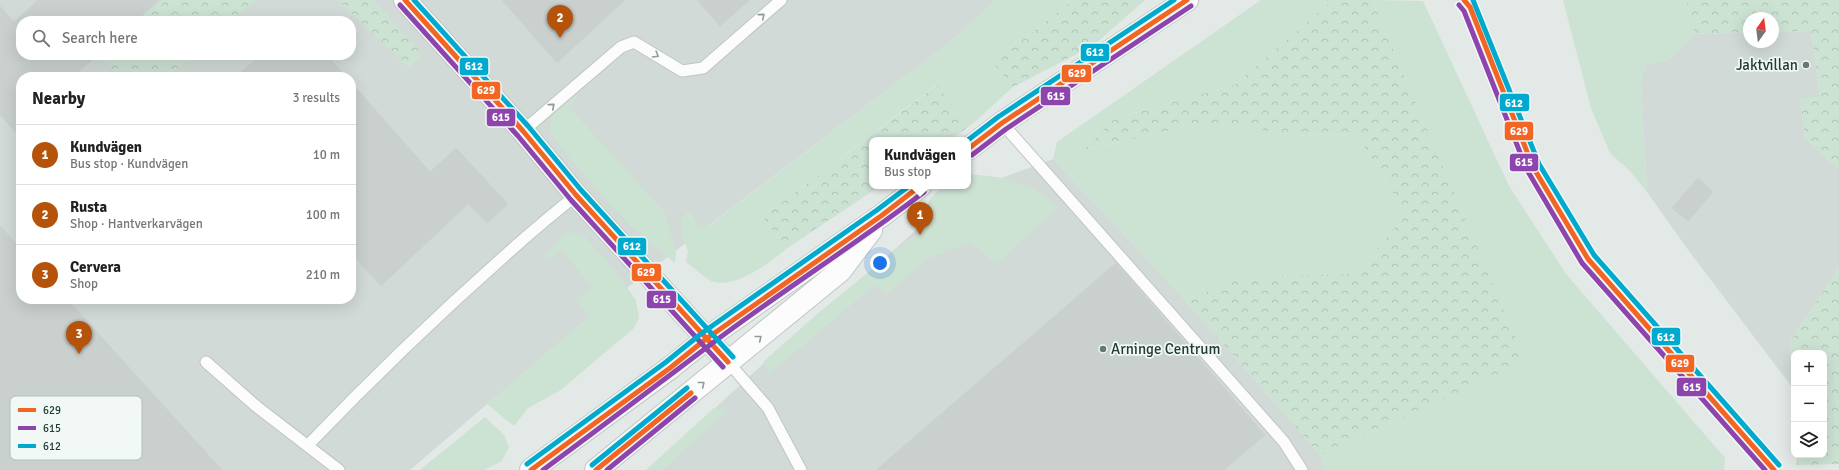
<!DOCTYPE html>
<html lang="en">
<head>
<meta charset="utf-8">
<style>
	:root { --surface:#fff; --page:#f6f6f6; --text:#222; --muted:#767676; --line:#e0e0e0; --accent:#b45309 }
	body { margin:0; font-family:Signika,sans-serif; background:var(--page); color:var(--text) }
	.controls { position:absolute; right:12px; bottom:12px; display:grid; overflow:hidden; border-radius:8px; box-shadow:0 4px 16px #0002 }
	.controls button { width:36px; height:36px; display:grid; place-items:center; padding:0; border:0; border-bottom:1px solid var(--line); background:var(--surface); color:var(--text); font:20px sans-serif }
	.compass { position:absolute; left:1743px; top:12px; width:36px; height:36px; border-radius:50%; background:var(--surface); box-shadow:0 4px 16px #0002; rotate:14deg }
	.you { position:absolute; left:880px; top:263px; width:14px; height:14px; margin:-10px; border:3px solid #fff; border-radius:50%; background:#1a73e8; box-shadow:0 0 0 6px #1a73e833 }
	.badge { display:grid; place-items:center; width:26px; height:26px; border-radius:50%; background:var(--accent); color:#fff; font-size:13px; font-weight:700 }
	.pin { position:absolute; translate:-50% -33px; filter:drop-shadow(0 1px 2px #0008) }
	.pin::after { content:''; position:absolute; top:21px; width:14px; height:12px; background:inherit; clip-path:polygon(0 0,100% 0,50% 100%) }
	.popup { position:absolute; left:869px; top:137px; width:102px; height:52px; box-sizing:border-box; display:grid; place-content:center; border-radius:8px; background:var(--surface); filter:drop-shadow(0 1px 3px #0005); font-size:13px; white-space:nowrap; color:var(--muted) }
	.popup b { font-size:15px; color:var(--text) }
	.popup::after { content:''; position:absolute; left:50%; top:100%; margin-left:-8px; border:8px solid transparent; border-top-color:var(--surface) }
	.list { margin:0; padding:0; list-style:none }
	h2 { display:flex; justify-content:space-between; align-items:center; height:52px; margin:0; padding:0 16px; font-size:17px }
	h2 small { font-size:13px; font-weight:400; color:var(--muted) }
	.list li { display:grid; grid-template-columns:26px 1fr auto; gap:12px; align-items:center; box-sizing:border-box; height:60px; padding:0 16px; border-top:1px solid var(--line) }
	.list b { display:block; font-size:15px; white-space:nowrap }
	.list p { margin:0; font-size:13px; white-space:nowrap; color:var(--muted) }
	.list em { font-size:13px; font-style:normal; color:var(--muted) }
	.icon { flex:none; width:22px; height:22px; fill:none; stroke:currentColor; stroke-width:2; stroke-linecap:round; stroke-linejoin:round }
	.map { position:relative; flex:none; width:1839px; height:470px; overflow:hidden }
	.search { position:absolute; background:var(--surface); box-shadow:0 4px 16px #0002; left:16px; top:16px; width:340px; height:44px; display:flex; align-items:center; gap:10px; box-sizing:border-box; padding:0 14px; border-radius:16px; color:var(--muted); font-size:15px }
	.panel { position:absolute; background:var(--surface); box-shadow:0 4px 16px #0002; left:16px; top:72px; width:340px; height:232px; border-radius:16px }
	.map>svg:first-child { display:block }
	.built { fill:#d1dad6; fill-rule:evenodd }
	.green { fill:#cce2d3 }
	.forest { fill:url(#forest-crowns) }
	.building { fill:#cad0ce; stroke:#ccd2cf }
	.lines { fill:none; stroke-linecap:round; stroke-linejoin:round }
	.service-casing { stroke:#c0c6c3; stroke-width:13 }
	.minor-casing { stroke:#c0c6c3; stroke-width:24 }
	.tertiary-casing { stroke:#c0c6c3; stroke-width:24 }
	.service { stroke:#fbfcfb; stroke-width:11 }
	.minor { stroke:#fbfcfb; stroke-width:22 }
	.tertiary { stroke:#fbfcfb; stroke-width:22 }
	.bus-1-casing { stroke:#f1f8f5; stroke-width:8 }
	.bus-2-casing { stroke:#f1f8f5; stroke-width:8 }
	.bus-3-casing { stroke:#f1f8f5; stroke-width:8 }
	.bus-1 { stroke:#f26522; stroke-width:5 }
	.bus-2 { stroke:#8e44ad; stroke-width:5 }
	.bus-3 { stroke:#00a9ce; stroke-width:5 }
	.oneway { stroke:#8e9c98 }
	.poi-dot { fill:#657973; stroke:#f1f8f5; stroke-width:1.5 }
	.labels { text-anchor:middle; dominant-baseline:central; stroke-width:3.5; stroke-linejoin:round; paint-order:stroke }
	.poi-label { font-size:15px; fill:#213c35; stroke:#f1f8f5; text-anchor:end }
	.key { fill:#f1f8f5; stroke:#b3c0bb; stroke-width:1 }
	.key-label { font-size:11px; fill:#213c35 }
	.line-badge { stroke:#f1f8f5; stroke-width:1.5 }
	.badge-label { font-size:11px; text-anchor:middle; font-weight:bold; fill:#fff }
</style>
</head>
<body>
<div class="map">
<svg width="1839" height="470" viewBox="0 0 1839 470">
	<defs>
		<pattern id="forest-crowns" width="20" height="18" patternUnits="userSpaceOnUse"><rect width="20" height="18" fill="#cce2d3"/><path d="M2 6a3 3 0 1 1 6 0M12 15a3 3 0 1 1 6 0" fill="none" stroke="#afc3b6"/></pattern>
	</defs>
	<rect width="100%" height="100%" fill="#e3e9e6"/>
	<!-- built -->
	<g class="built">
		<path d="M0 0H996L951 41 590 316 410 470H0ZM21 21H351V55H21ZM21 77H351V299H21Z"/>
		<path d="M1811 31 1820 97 1800 99 1805 139 1839 169V267L1790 342 1792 387 1689 251 1647 192 1641 81 1646 64 1669 60 1695 34 1749 32V42H1773V32Z"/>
		<path d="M1053 159 1185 300 1320 455 1325 470H648L816 315 881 262 953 196Z"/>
	</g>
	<!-- green -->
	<g class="green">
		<path d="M996 0H1073L993 63 1013 87 970 126 936 85 763 217 786 249C770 263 733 290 711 281 705 278 693 267 686 262L688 251 682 236V218L690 210 699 228 709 226 951 41Z"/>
		<path d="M1261 0H1333L1234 85 1114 119 1085 150 1203 123 1307 136 1356 133 1406 214 1356 274 1247 276 1185 300 1053 159 1057 142Z"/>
		<path d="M1372 0 1423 1 1509 186 1566 274 1725 458 1724 470H1325L1320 455 1525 362Z"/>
		<path d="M1563 0H1686L1695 34 1669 60 1646 64 1641 81 1647 192 1629 170 1610 153 1591 108Z"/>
		<path d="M573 96H579L569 107 665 212 676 253 675 263C662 252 648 242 635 230 622 217 552 143 550 130 548 116 564 105 573 96Z"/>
		<path d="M968 174 1005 178 1036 190 1058 207 997 264 971 243 927 259 886 295 875 285 770 373 763 362 816 315 925 227 929 200 943 186H968Z"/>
		<path d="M568 232 584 236 610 264 636 300 639 318 634 328 561 390 528 408 514 426 487 404 589 316 576 301 592 287 561 249 549 261 544 256Z"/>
		<path d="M714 408 729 409 663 470H646Z"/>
		<path d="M485 417 504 435 509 447 502 461 484 470H420Z"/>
	</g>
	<!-- forest -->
	<g class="forest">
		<path d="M162 0H256L232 21H138Z"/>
		<path d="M338 0H374L422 54 409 68Z"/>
		<path d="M1073 0H1145L1094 45 1013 87 993 63Z"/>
		<path d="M1333 0H1372L1526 362 1320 455 1185 300 1247 276 1356 274 1406 214 1356 133 1307 136 1203 123 1084 150 1114 119 1234 85Z"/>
		<path d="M1686 0H1839V169L1805 139 1800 99 1820 96 1811 31 1773 32V18H1749V32L1695 34Z"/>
		<path d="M98 55H193L168 77H119Z"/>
		<path d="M937 85 970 126 949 140H872V186H880L786 249 763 217Z"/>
		<path d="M1839 267V464L1797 465 1796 455H1824V353H1794V415L1790 342Z"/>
	</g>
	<!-- building -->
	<g class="building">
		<path d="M38 0H159L136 21H21V55H98L72 77H21V138L0 115V6L14 22Z"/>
		<path d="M502 0H625L557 63Z"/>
		<path d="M697 0H750L720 26Z"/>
		<path d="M261 55H327L346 77H235Z"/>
		<path d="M351 82 430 172 456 148 508 204 487 223 468 204 381 286 351 253Z"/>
		<path d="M1698 178 1713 192 1688 221 1672 208Z"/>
		<path d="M0 226 21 249V299H67L222 470H0Z"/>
		<path d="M1116 263 1265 435 1224 470H876Z"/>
	</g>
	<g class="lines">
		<!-- service casing -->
		<g class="service-casing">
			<g id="service">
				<path d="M1464 0 1470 7 1533 167 1588 259 1774 470"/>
				<path d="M1002 123 1284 442 1302 470"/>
				<path d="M523 131 621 47 634 42 682 71 703 68 781 0"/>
				<path d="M206 362 256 406 339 470"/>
				<path d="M728 362 768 408 801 470"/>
				<path d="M308 445C375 375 445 308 518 244 537 227 557 211 576 195"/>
			</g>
		</g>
		<!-- minor casing -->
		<g class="minor-casing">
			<path id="minor" d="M405 0 523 131 576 195 728 362"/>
		</g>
		<!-- tertiary casing -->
		<g class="tertiary-casing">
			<g id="tertiary">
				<path d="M968 149 1002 123 1187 0"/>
				<path d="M531 470 670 368 706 339 881 216 920 186"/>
				<path d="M596 470 840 271 871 230"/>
			</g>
		</g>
		<!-- service -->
		<use href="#service" class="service"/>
		<!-- minor -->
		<use href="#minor" class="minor"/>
		<!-- tertiary -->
		<use href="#tertiary" class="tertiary"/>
		<!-- bus-1 casing -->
		<g class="bus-1-casing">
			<g id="bus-1">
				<path d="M405 0 523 131 576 195 728 362"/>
				<path d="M1464 0 1470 7 1533 167 1588 259 1774 470"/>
				<path d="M968 149 1002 123 1187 0"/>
				<path d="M531 470 670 368 706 339 881 216 920 186"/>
				<path d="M596 470 691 393"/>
			</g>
		</g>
		<!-- bus-2 casing -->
		<g class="bus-2-casing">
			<g id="bus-2">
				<path d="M400 5 518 136 571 200 723 367"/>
				<path d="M1459 5 1464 11 1527 170 1582 263 1765 470"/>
				<path d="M972 155 1006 129 1191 6"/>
				<path d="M543 470C599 429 654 387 710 345 780 292 855 245 924 192"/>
				<path d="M607 470 695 398"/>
			</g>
		</g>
		<!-- bus-3 casing -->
		<g class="bus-3-casing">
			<g id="bus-3">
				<path d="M414 0 528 126 581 190 733 357"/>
				<path d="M1473 0 1539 164 1594 255 1779 465"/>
				<path d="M968 140 998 117 1174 0"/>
				<path d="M527 464 666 362 702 333 877 210 909 186"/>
				<path d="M592 465 687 388"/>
			</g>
		</g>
		<!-- bus-1 -->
		<use href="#bus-1" class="bus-1"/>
		<!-- bus-2 -->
		<use href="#bus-2" class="bus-2"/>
		<!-- bus-3 -->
		<use href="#bus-3" class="bus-3"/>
	</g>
	<!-- one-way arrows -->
	<defs><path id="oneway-chevron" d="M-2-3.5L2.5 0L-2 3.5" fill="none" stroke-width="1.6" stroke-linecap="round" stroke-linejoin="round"/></defs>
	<g class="oneway">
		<use href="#oneway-chevron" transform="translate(762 16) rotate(-41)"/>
		<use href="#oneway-chevron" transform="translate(656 55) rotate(31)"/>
		<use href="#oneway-chevron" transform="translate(552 106) rotate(-40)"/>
		<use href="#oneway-chevron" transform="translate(759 338) rotate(-39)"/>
		<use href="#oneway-chevron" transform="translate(702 384) rotate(-39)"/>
	</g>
	<!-- markers -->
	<g class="poi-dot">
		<circle cx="1806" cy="65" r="4"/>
		<circle cx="1103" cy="349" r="4"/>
	</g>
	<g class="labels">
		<!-- poi labels -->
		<g class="poi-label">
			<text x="1798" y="65">Jaktvillan</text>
			<text x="1111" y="349" text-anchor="start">Arninge Centrum</text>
		</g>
	</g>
	<!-- legend -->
	<rect x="10" y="396" width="132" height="64" rx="6" class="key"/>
	<rect x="18" y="408" width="18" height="4" fill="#f26522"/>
	<rect x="18" y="426" width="18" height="4" fill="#8e44ad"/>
	<rect x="18" y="444" width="18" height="4" fill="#00a9ce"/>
	<g class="key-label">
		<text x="43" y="414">629</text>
		<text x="43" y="432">615</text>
		<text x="43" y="450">612</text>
	</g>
	<g class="line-badge">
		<rect x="1080" y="43" width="30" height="19" rx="4" fill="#00a9ce"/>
		<rect x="459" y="57" width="30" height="19" rx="4" fill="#00a9ce"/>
		<rect x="1061" y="64" width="31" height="19" rx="4" fill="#f26522"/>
		<rect x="471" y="81" width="30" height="19" rx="4" fill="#f26522"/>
		<rect x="1040" y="86" width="31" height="20" rx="4" fill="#8e44ad"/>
		<rect x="1499" y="93" width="31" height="19" rx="4" fill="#00a9ce"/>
		<rect x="486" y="108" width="30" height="19" rx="4" fill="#8e44ad"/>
		<rect x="1504" y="121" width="30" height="20" rx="4" fill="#f26522"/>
		<rect x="1509" y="153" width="30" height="19" rx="4" fill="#8e44ad"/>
		<rect x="617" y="237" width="30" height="19" rx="4" fill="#00a9ce"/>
		<rect x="631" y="263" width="31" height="19" rx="4" fill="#f26522"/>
		<rect x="646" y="290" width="31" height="19" rx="4" fill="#8e44ad"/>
		<rect x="1651" y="327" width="30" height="19" rx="4" fill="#00a9ce"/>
		<rect x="1665" y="354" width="30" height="19" rx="4" fill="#f26522"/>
		<rect x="1676" y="377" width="31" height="20" rx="4" fill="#8e44ad"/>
	</g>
	<g class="badge-label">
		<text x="1095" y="56">612</text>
		<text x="474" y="70">612</text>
		<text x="1077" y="77">629</text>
		<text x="486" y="94">629</text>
		<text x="1056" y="100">615</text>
		<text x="1514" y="107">612</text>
		<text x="501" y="121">615</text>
		<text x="1519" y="135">629</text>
		<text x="1524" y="166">615</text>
		<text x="632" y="250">612</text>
		<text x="646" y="276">629</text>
		<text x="662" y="303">615</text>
		<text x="1666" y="341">612</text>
		<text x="1680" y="367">629</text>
		<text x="1692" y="391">615</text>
	</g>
</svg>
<div class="controls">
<button>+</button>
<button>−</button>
<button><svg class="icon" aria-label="layers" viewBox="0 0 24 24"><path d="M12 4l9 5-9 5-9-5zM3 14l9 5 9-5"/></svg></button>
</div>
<svg class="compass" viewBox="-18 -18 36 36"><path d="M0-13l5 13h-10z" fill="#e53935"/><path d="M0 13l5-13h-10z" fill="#767676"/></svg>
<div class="you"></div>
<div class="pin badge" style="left:920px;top:235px">1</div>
<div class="popup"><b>Kundvägen</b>Bus stop</div>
<div class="pin badge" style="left:560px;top:38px">2</div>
<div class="pin badge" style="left:79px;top:354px">3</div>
<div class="search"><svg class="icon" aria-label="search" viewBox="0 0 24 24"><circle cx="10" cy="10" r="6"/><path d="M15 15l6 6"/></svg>Search here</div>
<section class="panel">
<h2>Nearby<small>3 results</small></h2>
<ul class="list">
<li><span class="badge">1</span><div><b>Kundvägen</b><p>Bus stop · Kundvägen</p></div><em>10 m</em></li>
<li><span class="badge">2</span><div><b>Rusta</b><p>Shop · Hantverkarvägen</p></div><em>100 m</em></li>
<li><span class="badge">3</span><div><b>Cervera</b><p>Shop</p></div><em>210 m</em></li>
</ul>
</section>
</div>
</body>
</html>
